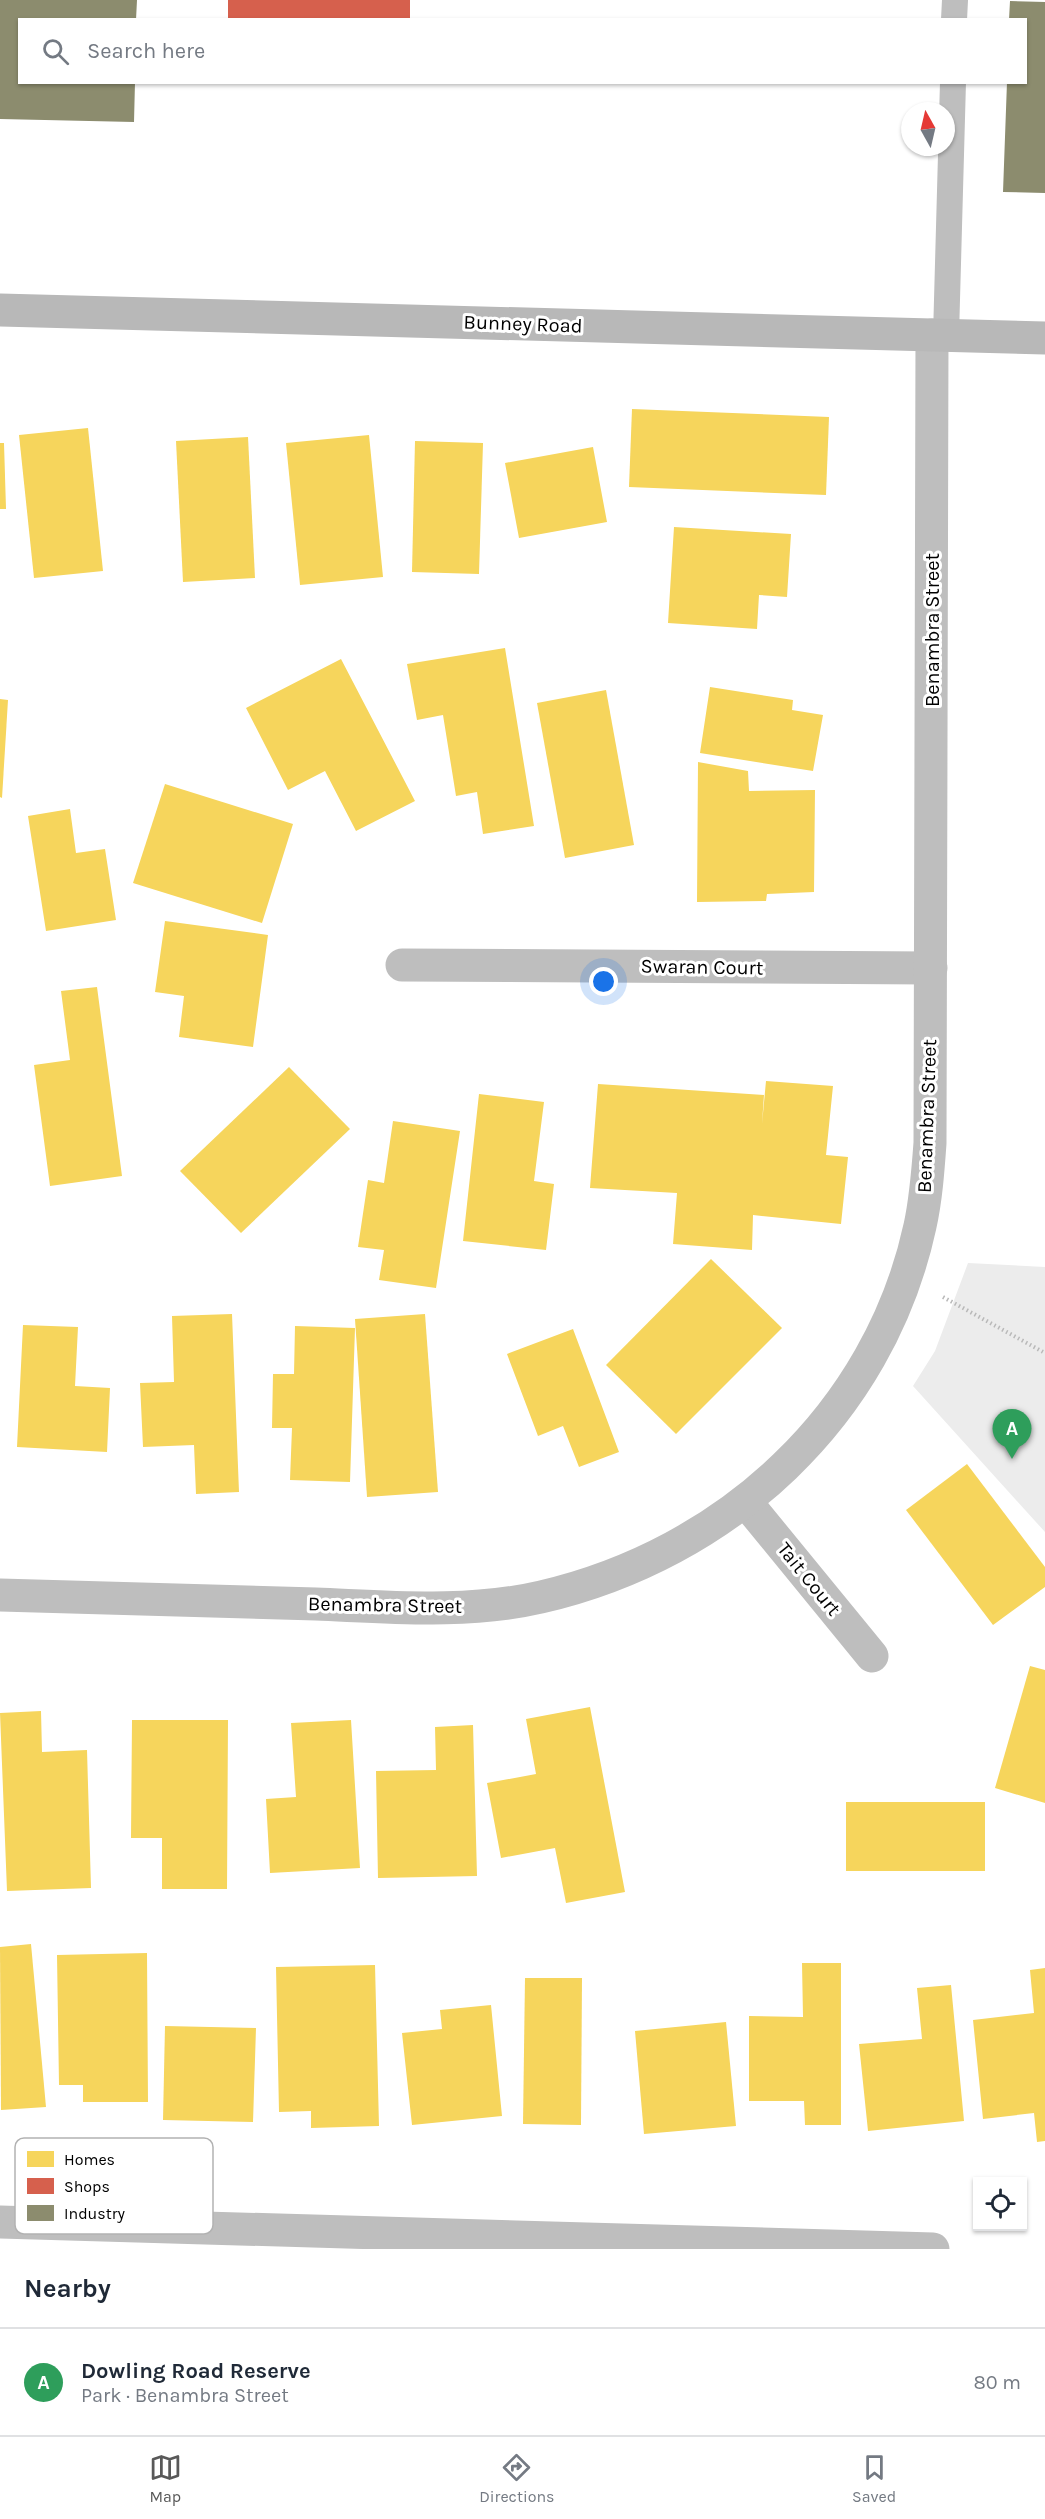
<!DOCTYPE html>
<html lang="en">
<head>
<meta charset="utf-8">
<style>
	:root { --surface:#fff; --page:#f6f6f7; --text:#1f2937; --muted:#747a83; --line:#e0e1e3; --accent:#595959 }
	body { margin:0; font-family:Karla,sans-serif; background:var(--page); color:var(--text) }
	.controls { position:absolute; right:18px; bottom:18px; display:grid; overflow:hidden; border-radius:0px; box-shadow:0 2px 4px #0004 }
	.controls button { width:54px; height:54px; display:grid; place-items:center; padding:0; border:0; border-bottom:2px solid var(--line); background:var(--surface); color:var(--text); font:30px sans-serif }
	.compass { position:absolute; left:901px; top:102px; width:54px; height:54px; border-radius:50%; background:var(--surface); box-shadow:0 2px 4px #0004; rotate:352deg }
	.you { position:absolute; left:604px; top:982px; width:21px; height:21px; margin:-15px; border:4px solid #fff; border-radius:50%; background:#1a73e8; box-shadow:0 0 0 9px #1a73e833 }
	.badge { display:grid; place-items:center; width:39px; height:39px; border-radius:50%; background:var(--accent); color:#fff; font-size:20px; font-weight:700 }
	.pin { position:absolute; translate:-50% -50px; filter:drop-shadow(0 2px 3px #0008) }
	.pin::after { content:''; position:absolute; top:32px; width:21px; height:18px; background:inherit; clip-path:polygon(0 0,100% 0,50% 100%) }
	.list { margin:0; padding:0; list-style:none }
	h2 { display:flex; justify-content:space-between; align-items:center; height:78px; margin:0; padding:0 24px; font-size:26px }
	h2 small { font-size:20px; font-weight:400; color:var(--muted) }
	.list li { display:grid; grid-template-columns:39px 1fr auto; gap:18px; align-items:center; box-sizing:border-box; height:108px; padding:0 24px; border-top:2px solid var(--line) }
	.list b { display:block; font-size:22px; white-space:nowrap }
	.list p { margin:0; font-size:20px; white-space:nowrap; color:var(--muted) }
	.list em { font-size:20px; font-style:normal; color:var(--muted) }
	.icon { flex:none; width:33px; height:33px; fill:none; stroke:currentColor; stroke-width:2; stroke-linecap:round; stroke-linejoin:round }
	.map { position:relative; flex:none; width:1045px; height:2249px; overflow:hidden }
	.search { position:absolute; background:var(--surface); box-shadow:0 2px 4px #0004; left:18px; right:18px; top:18px; height:66px; display:flex; align-items:center; gap:15px; box-sizing:border-box; padding:0 21px; border-radius:0px; color:var(--muted); font-size:22px }
	.sheet { height:186px; background:var(--surface) }
	nav { display:flex; justify-content:space-around; align-items:center; box-sizing:border-box; height:84px; border-top:2px solid var(--line); background:var(--surface); font-size:16px; color:var(--muted) }
	nav a { display:grid; justify-items:center; gap:3px }
	nav .on { color:var(--accent) }
	.map>svg:first-child { display:block }
	.green { fill:#ececec }
	.homes { fill:#f6d55c }
	.shops { fill:#d6604d }
	.industry { fill:#8c8c6e }
	.lines { fill:none; stroke-linecap:round; stroke-linejoin:round }
	.path { stroke:#b9b9b9; stroke-width:4; stroke-dasharray:1.5 3; stroke-linecap:butt }
	.lane { stroke:#bebebe; stroke-width:26 }
	.street { stroke:#bebebe; stroke-width:33 }
	.secondary { stroke:#b8b8b8; stroke-width:33 }
	.labels { text-anchor:middle; dominant-baseline:central; stroke-width:6; stroke-linejoin:round; paint-order:stroke }
	.street-label { font-size:20px; fill:#000; stroke:#fff }
	.key { fill:#fff; stroke:#b2b2b2; stroke-width:1.5 }
	.key-label { font-size:16px; fill:#000 }
</style>
</head>
<body>
<div class="map">
<svg width="1045" height="2249" viewBox="0 0 1045 2249">
	<rect width="100%" height="100%" fill="#fff"/>
	<!-- green -->
	<path class="green" d="M968 1263 1045 1267V1532L913 1386 935 1351Z"/>
	<!-- homes -->
	<g class="homes">
		<path d="M632 409 829 417 826 495 629 487Z"/>
		<path d="M88 428 103 571 34 578 19 435Z"/>
		<path d="M369 435 383 577 300 585 286 443Z"/>
		<path d="M248 437 255 578 183 582 176 441Z"/>
		<path d="M415 441 483 443 479 574 412 572Z"/>
		<path d="M0 443H4L6 509H0Z"/>
		<path d="M593 447 607 522 519 538 505 463Z"/>
		<path d="M674 527 791 534 787 597 759 595 757 629 668 623Z"/>
		<path d="M505 648 534 826 483 834 477 792 456 796 443 715 417 720 407 664Z"/>
		<path d="M341 659 415 801 356 831 325 771 288 790 246 708Z"/>
		<path d="M710 687 793 700 792 710 823 715 813 771 700 753Z"/>
		<path d="M606 690 634 845 565 858 537 703Z"/>
		<path d="M0 699 8 700 2 798 0 797Z"/>
		<path d="M698 762 748 771 749 791 815 790 814 892 767 894 766 901 697 902Z"/>
		<path d="M165 784 293 824 262 923 133 883Z"/>
		<path d="M70 809 76 853 105 849 116 920 46 931 28 816Z"/>
		<path d="M165 921 268 935 253 1047 179 1037 184 996 155 992Z"/>
		<path d="M97 987 122 1176 50 1186 34 1065 70 1060 61 991Z"/>
		<path d="M289 1067 350 1129 241 1233 180 1171Z"/>
		<path d="M766 1081 833 1086 826 1155 848 1157 841 1224 753 1215 752 1250 673 1244 677 1193 590 1188 598 1084 764 1095 762 1124Z"/>
		<path d="M479 1094 544 1102 534 1181 554 1184 546 1250 463 1241Z"/>
		<path d="M393 1121 460 1131 436 1288 379 1280 384 1250 358 1247 368 1180 384 1183Z"/>
		<path d="M711 1259 782 1328 676 1434 606 1365Z"/>
		<path d="M232 1314 239 1492 196 1494 194 1445 143 1447 140 1383 174 1382 172 1316Z"/>
		<path d="M425 1314 438 1492 367 1497 355 1319Z"/>
		<path d="M23 1325 78 1327 75 1386 110 1388 107 1452 17 1447Z"/>
		<path d="M295 1326 355 1328 350 1482 290 1480 292 1428H272L273 1374H294Z"/>
		<path d="M573 1329 619 1452 579 1467 563 1426 538 1436 507 1354Z"/>
		<path d="M967 1464 1045 1567V1587L993 1625 906 1510Z"/>
		<path d="M1030 1666 1045 1670V1803L995 1788Z"/>
		<path d="M590 1707 625 1892 566 1903 555 1848 501 1858 487 1783 536 1774 526 1719Z"/>
		<path d="M41 1711 42 1752 87 1750 91 1888 7 1891 0 1713Z"/>
		<path d="M132 1720H228L227 1889H162V1838H131Z"/>
		<path d="M351 1720 360 1868 270 1873 266 1799 296 1797 291 1723Z"/>
		<path d="M473 1725 477 1876 378 1878 376 1771 436 1770 435 1727Z"/>
		<rect x="846" y="1802" width="139" height="69"/>
		<path d="M31 1944 46 2107 1 2110 0 1947Z"/>
		<path d="M147 1953 148 2102H83V2085H59L57 1955Z"/>
		<path d="M802 1963H841V2125H805L804 2101H749V2016L803 2017Z"/>
		<path d="M375 1965 379 2126 311 2128V2111L279 2112 276 1967Z"/>
		<path d="M1045 1968V2141L1037 2142 1034 2113 983 2119 973 2020 1034 2013 1030 1970Z"/>
		<path d="M525 1978H582L581 2125 523 2124Z"/>
		<path d="M951 1985 964 2121 868 2131 859 2044 922 2039 917 1988Z"/>
		<path d="M491 2005 502 2116 412 2125 402 2033 442 2029 440 2010Z"/>
		<path d="M726 2022 736 2126 644 2134 635 2031Z"/>
		<path d="M165 2026 256 2028 253 2122 163 2120Z"/>
	</g>
	<!-- shops -->
	<rect class="shops" x="228" y="0" width="182" height="20"/>
	<!-- industry -->
	<g class="industry">
		<path d="M0 0H137L136 20H20V82H135L134 122 0 119Z"/>
		<path d="M1010 1 1045 2V193L1003 192 1007 82H1026V20H1009Z"/>
	</g>
	<g class="lines">
		<!-- path -->
		<path class="path" d="M943 1297 1045 1353"/>
		<!-- lane -->
		<g class="lane">
			<path d="M954 20 955 0"/>
			<path d="M946 336 953 82"/>
		</g>
		<!-- street -->
		<g class="street">
			<path d="M402 965 931 968"/>
			<path d="M746 1502 872 1656"/>
			<path d="M0 1595C105 1598 210 1601 316 1604 391 1607 468 1614 541 1597 727 1554 879 1415 920 1226 926 1199 928 1171 930 1143L932 335"/>
			<path d="M0 2222 933 2249"/>
		</g>
		<!-- secondary -->
		<path class="secondary" d="M0 310 1045 338"/>
	</g>
	<g class="labels">
		<!-- street labels -->
		<g class="street-label">
			<text transform="translate(523 324) rotate(2)">Bunney Road</text>
			<text transform="translate(932 630) rotate(-90)">Benambra Street</text>
			<text transform="translate(702 967) rotate(1)">Swaran Court</text>
			<text transform="translate(927 1116) rotate(-88)">Benambra Street</text>
			<text transform="translate(809 1579) rotate(51)">Tait Court</text>
			<text transform="translate(385 1605) rotate(1)">Benambra Street</text>
		</g>
	</g>
	<!-- legend -->
	<rect x="15" y="2138" width="198" height="96" rx="9" class="key"/>
	<rect x="27" y="2151" width="27" height="16" fill="#f6d55c"/>
	<rect x="27" y="2178" width="27" height="16" fill="#d6604d"/>
	<rect x="27" y="2205" width="27" height="16" fill="#8c8c6e"/>
	<g class="key-label">
		<text x="64" y="2165">Homes</text>
		<text x="64" y="2192">Shops</text>
		<text x="64" y="2219">Industry</text>
	</g>
</svg>
<div class="controls">
<button><svg class="icon" aria-label="locate" viewBox="0 0 24 24"><circle cx="12" cy="12" r="6"/><path d="M12 2v4M12 18v4M2 12h4M18 12h4"/></svg></button>
</div>
<svg class="compass" viewBox="-18 -18 36 36"><path d="M0-13l5 13h-10z" fill="#e53935"/><path d="M0 13l5-13h-10z" fill="#747a83"/></svg>
<div class="you"></div>
<div class="pin badge" style="left:1012px;top:1459px;background:#2e9e5b">A</div>
<div class="search"><svg class="icon" aria-label="search" viewBox="0 0 24 24"><circle cx="10" cy="10" r="6"/><path d="M15 15l6 6"/></svg>Search here</div>
</div>
<section class="sheet">
<h2>Nearby<small></small></h2>
<ul class="list">
<li><span class="badge" style="background:#2e9e5b">A</span><div><b>Dowling Road Reserve</b><p>Park · Benambra Street</p></div><em>80 m</em></li>
</ul>
</section>
<nav>
<a class="on"><svg class="icon" aria-label="map" viewBox="0 0 24 24"><path d="M3 6l6-2 6 2 6-2v14l-6 2-6-2-6 2zM9 4v14M15 6v14"/></svg>Map</a>
<a><svg class="icon" aria-label="directions" viewBox="0 0 24 24"><path d="M12 3l9 9-9 9-9-9zM9 14v-3h6M13 9l2 2-2 2"/></svg>Directions</a>
<a><svg class="icon" aria-label="saved" viewBox="0 0 24 24"><path d="M7 4h10v16l-5-4-5 4z"/></svg>Saved</a>
</nav>
</body>
</html>
